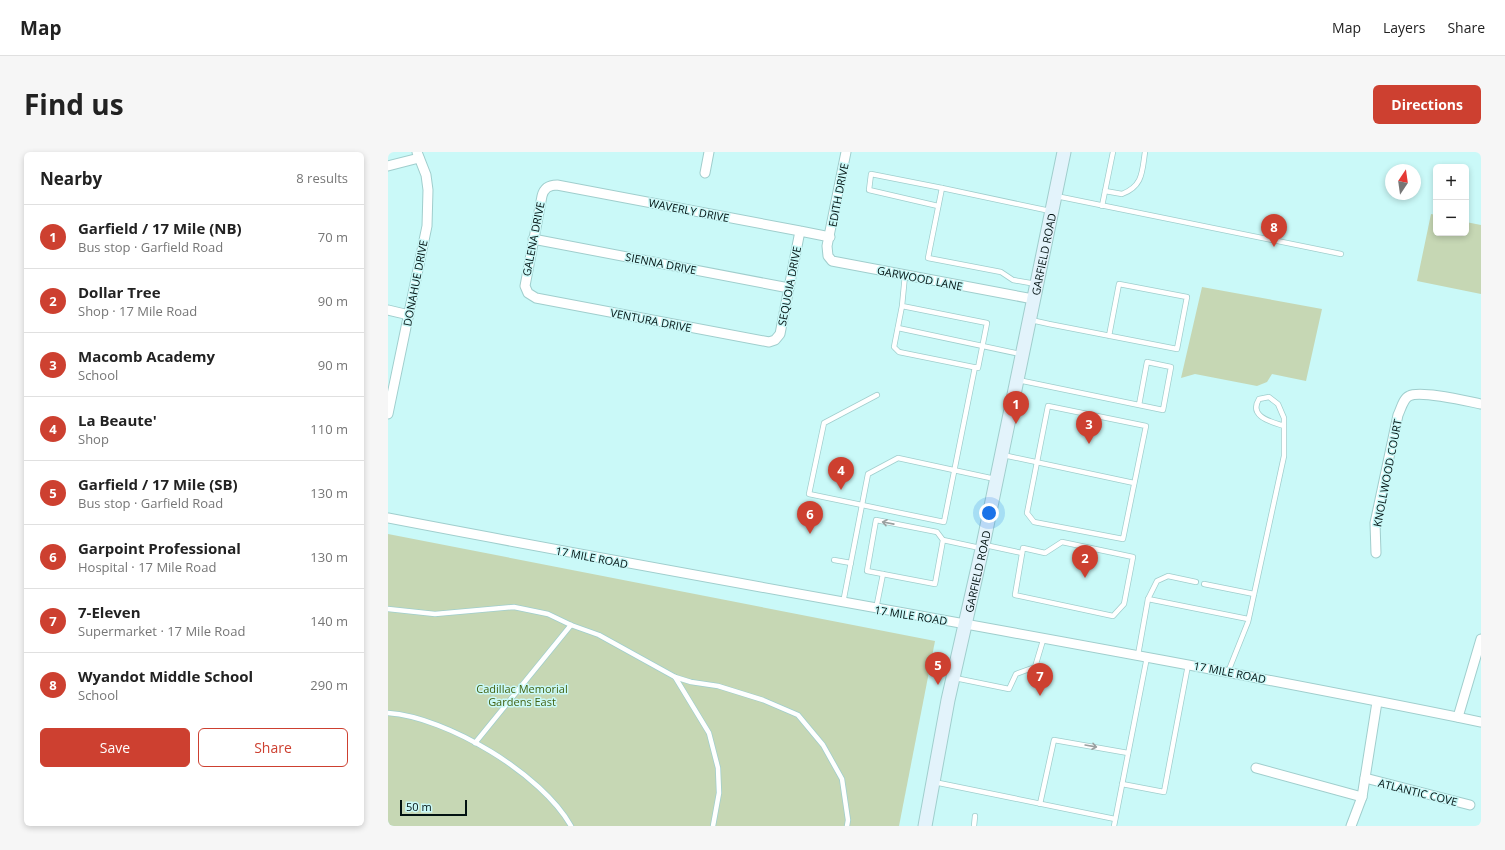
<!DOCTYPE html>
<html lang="en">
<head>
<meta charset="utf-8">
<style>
	:root { --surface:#fff; --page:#f6f6f6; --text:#222; --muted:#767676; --line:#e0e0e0; --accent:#cd4030 }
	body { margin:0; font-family:"Open Sans",sans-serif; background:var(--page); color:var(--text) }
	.controls { position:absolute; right:12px; top:12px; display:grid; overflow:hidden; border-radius:6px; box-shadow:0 2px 6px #0003 }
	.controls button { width:36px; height:36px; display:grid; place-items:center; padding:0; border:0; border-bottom:1px solid var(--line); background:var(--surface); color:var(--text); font:20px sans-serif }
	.compass { position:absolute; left:997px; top:12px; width:36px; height:36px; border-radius:50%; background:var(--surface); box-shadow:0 2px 6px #0003; rotate:13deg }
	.scale { position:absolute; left:12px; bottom:10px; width:67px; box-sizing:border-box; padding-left:4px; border:2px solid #021212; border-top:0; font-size:11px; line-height:14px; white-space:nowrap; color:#021212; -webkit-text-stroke:3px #caf9f8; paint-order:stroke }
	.you { position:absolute; left:601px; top:361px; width:14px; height:14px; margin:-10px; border:3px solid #fff; border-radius:50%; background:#1a73e8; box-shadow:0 0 0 6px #1a73e833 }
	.badge { display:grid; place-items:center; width:26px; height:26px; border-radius:50%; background:var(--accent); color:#fff; font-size:13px; font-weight:700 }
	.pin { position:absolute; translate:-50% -33px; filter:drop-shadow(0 1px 2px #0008) }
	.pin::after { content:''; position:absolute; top:21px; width:14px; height:12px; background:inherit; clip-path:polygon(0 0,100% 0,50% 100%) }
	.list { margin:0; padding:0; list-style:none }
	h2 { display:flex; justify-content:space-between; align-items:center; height:52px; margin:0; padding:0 16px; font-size:17px }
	h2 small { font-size:13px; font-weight:400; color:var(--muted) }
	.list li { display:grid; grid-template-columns:26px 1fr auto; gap:12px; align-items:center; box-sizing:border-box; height:64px; padding:0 16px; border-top:1px solid var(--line) }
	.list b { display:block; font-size:15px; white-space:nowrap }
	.list p { margin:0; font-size:13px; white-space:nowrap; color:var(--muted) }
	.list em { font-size:13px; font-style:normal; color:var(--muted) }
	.actions { display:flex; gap:8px; padding:12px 16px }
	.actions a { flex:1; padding:9px 0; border:1px solid var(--accent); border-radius:6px; text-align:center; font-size:14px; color:var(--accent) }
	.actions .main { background:var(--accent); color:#fff }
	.map { position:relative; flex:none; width:1093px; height:674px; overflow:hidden; border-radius:6px }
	header { display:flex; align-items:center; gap:24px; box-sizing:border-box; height:56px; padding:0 20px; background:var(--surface); border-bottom:1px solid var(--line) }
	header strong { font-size:19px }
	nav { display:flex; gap:22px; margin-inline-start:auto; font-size:14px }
	.intro { display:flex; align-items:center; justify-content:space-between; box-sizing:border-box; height:96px; padding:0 24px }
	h1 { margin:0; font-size:28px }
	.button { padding:10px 18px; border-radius:6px; background:var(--accent); color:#fff; font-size:14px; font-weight:700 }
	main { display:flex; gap:24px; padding:0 24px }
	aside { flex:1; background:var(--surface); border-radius:6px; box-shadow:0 2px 6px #0003 }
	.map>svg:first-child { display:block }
	.green { fill:#c6d7b4 }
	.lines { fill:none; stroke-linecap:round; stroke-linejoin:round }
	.service-casing { stroke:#a0cecd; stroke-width:6 }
	.minor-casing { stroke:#a0cecd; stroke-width:11 }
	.secondary-casing { stroke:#a0cecd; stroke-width:15 }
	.service { stroke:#fff; stroke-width:4.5 }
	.minor { stroke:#fff; stroke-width:9 }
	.secondary { stroke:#e3f3fb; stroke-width:13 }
	.oneway { stroke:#9aa0a0 }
	.labels { text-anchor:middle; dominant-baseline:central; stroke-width:3; stroke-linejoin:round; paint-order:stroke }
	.street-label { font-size:11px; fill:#021212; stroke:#caf9f8 }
	.park-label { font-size:11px; fill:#426110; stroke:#caf9f8 }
</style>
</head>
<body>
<header>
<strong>Map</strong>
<nav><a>Map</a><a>Layers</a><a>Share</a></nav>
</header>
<div class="intro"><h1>Find us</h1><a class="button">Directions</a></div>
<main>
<aside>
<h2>Nearby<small>8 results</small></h2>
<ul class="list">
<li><span class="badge">1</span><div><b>Garfield / 17 Mile (NB)</b><p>Bus stop · Garfield Road</p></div><em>70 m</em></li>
<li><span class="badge">2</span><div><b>Dollar Tree</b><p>Shop · 17 Mile Road</p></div><em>90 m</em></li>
<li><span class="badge">3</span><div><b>Macomb Academy</b><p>School</p></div><em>90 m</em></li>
<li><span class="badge">4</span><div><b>La Beaute'</b><p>Shop</p></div><em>110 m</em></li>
<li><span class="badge">5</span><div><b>Garfield / 17 Mile (SB)</b><p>Bus stop · Garfield Road</p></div><em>130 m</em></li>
<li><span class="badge">6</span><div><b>Garpoint Professional</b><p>Hospital · 17 Mile Road</p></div><em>130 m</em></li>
<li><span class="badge">7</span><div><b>7-Eleven</b><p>Supermarket · 17 Mile Road</p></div><em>140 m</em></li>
<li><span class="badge">8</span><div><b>Wyandot Middle School</b><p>School</p></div><em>290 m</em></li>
</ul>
<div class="actions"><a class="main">Save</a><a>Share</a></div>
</aside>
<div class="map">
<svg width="1093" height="674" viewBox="0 0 1093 674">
	<rect width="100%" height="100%" fill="#caf9f8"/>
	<!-- green -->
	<g class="green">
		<path d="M1043 62 1048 63V81H1078V70L1093 73V142L1029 129Z"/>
		<path d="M814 135 934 157 918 229 884 222 879 230 869 234 807 222 793 226Z"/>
		<path d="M0 382 547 489 511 674H0Z"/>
	</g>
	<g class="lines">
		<!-- service casing -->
		<g class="service-casing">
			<g id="service">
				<path d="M717 39 734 42C755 34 754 20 757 0"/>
				<path d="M668 44 953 102"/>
				<path d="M550 54 481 38 483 22 554 36"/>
				<path d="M714 54 725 0"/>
				<path d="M648 132 625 128 613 120 540 106 554 36 662 59"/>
				<path d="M514 154 599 171 590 216 511 200 506 195 514 154 517 123"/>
				<path d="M643 168 661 172 789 197 799 145 731 132 721 184"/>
				<path d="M510 176 632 202"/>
				<path d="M630 228C679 238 727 248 775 258L783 215 759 210 751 253"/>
				<path d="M489 243 436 271 421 342 556 370 587 215"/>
				<path d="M660 254 758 274 735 387 646 370 639 361Z"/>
				<path d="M615 303 746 331"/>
				<path d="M555 388 549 380 488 368 479 419 547 432 555 388 592 396"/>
				<path d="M674 390 745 405 736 452 725 464 627 443 635 396 657 401Z"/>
				<path d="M597 393 634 401"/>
				<path d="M446 408 463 411"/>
				<path d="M816 432 866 442"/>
				<path d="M760 447 860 467"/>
				<path d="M455 451 480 322 510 306 607 327"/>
				<path d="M0 457 47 462 126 455 160 462 183 473 211 483 287 525 321 581 330 616 331 641 325 674"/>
				<path d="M488 457 495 422"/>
				<path d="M750 503 760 447 769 429 780 424 808 430"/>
				<path d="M840 520 860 470 896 304V266L890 252 881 245 871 247C860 265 884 270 896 274"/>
				<path d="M287 525 303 530 330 534 375 548 410 563 435 593 454 627 460 668 459 674"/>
				<path d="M567 526 621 537 628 522 647 515 656 485"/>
				<path d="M0 561C59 565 154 622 183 674"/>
				<path d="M87 591 183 473"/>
				<path d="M546 630 727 667"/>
				<path d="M734 632 776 640 800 513"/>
				<path d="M652 652 666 588 740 601"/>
				<path d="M586 674 587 664"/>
				<path d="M726 674 759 505"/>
			</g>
		</g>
		<!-- minor casing -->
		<g class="minor-casing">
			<g id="minor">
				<path d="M458 0 439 94 440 104 444 109 645 147"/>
				<path d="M0 14 31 6"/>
				<path d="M317 21 321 0"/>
				<path d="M412 79 392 182 387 188 381 190 148 146 140 141 137 134 154 44C156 36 161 33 169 33L412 79 442 85"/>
				<path d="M145 87 401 136"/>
				<path d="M0 158 21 163"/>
				<path d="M0 262 39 74 40 38 38 23 29 0"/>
				<path d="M0 366C364 436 730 496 1093 570"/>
				<path d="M988 401 987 371 1010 263C1013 257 1015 247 1021 244 1032 238 1078 249 1093 252"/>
				<path d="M1070 565 1093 487"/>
				<path d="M868 616 974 645"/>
				<path d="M977 626 1082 653"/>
				<path d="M963 674 974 645 989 550"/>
			</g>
		</g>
		<!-- secondary casing -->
		<g class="secondary-casing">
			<g id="secondary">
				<path id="s1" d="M537 674 560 548 595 393 676 0"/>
			</g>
		</g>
		<!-- service -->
		<use href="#service" class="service"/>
		<!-- minor -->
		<use href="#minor" class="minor"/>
		<!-- secondary -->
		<use href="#secondary" class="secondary"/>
	</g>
	<!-- one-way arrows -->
	<defs><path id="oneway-shaft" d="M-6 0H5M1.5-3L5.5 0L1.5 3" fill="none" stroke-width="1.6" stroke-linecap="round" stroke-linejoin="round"/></defs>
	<g class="oneway">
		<use href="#oneway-shaft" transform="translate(500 371) rotate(-169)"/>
		<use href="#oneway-shaft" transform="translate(703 594) rotate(10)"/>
	</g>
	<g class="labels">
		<!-- street labels -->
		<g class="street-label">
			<text transform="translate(450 43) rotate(-79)">EDITH DRIVE</text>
			<text transform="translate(301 58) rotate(11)">WAVERLY DRIVE</text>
			<text transform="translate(145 87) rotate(-79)">GALENA DRIVE</text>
			<text stroke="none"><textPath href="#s1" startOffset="584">GARFIELD ROAD</textPath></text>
			<text transform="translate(273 111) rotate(11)">SIENNA DRIVE</text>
			<text transform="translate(532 126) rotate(11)">GARWOOD LANE</text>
			<text transform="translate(27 131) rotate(-79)">DONAHUE DRIVE</text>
			<text transform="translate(401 134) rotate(-79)">SEQUOIA DRIVE</text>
			<text transform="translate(263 168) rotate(11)">VENTURA DRIVE</text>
			<text transform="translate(999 321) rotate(-79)">KNOLLWOOD COURT</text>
			<text transform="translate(204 405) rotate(11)">17 MILE ROAD</text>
			<text stroke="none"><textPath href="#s1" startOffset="260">GARFIELD ROAD</textPath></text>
			<text transform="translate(523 463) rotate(9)">17 MILE ROAD</text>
			<text transform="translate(842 520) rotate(11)">17 MILE ROAD</text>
			<text transform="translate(1030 640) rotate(14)">ATLANTIC COVE</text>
		</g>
		<!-- park labels -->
		<g class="park-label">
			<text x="134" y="536">Cadillac Memorial<tspan x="134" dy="13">Gardens East</tspan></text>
		</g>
	</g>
</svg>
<div class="controls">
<button>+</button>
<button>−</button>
</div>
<svg class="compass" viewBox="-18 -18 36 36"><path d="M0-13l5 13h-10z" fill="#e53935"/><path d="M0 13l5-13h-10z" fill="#767676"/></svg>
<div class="scale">50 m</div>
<div class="you"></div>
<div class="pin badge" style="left:628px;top:272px">1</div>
<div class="pin badge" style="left:697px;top:426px">2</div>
<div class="pin badge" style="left:701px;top:292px">3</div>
<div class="pin badge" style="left:453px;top:338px">4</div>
<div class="pin badge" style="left:550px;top:533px">5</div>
<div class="pin badge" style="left:422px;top:382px">6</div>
<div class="pin badge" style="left:652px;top:544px">7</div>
<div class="pin badge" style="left:886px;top:95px">8</div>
</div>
</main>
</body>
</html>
